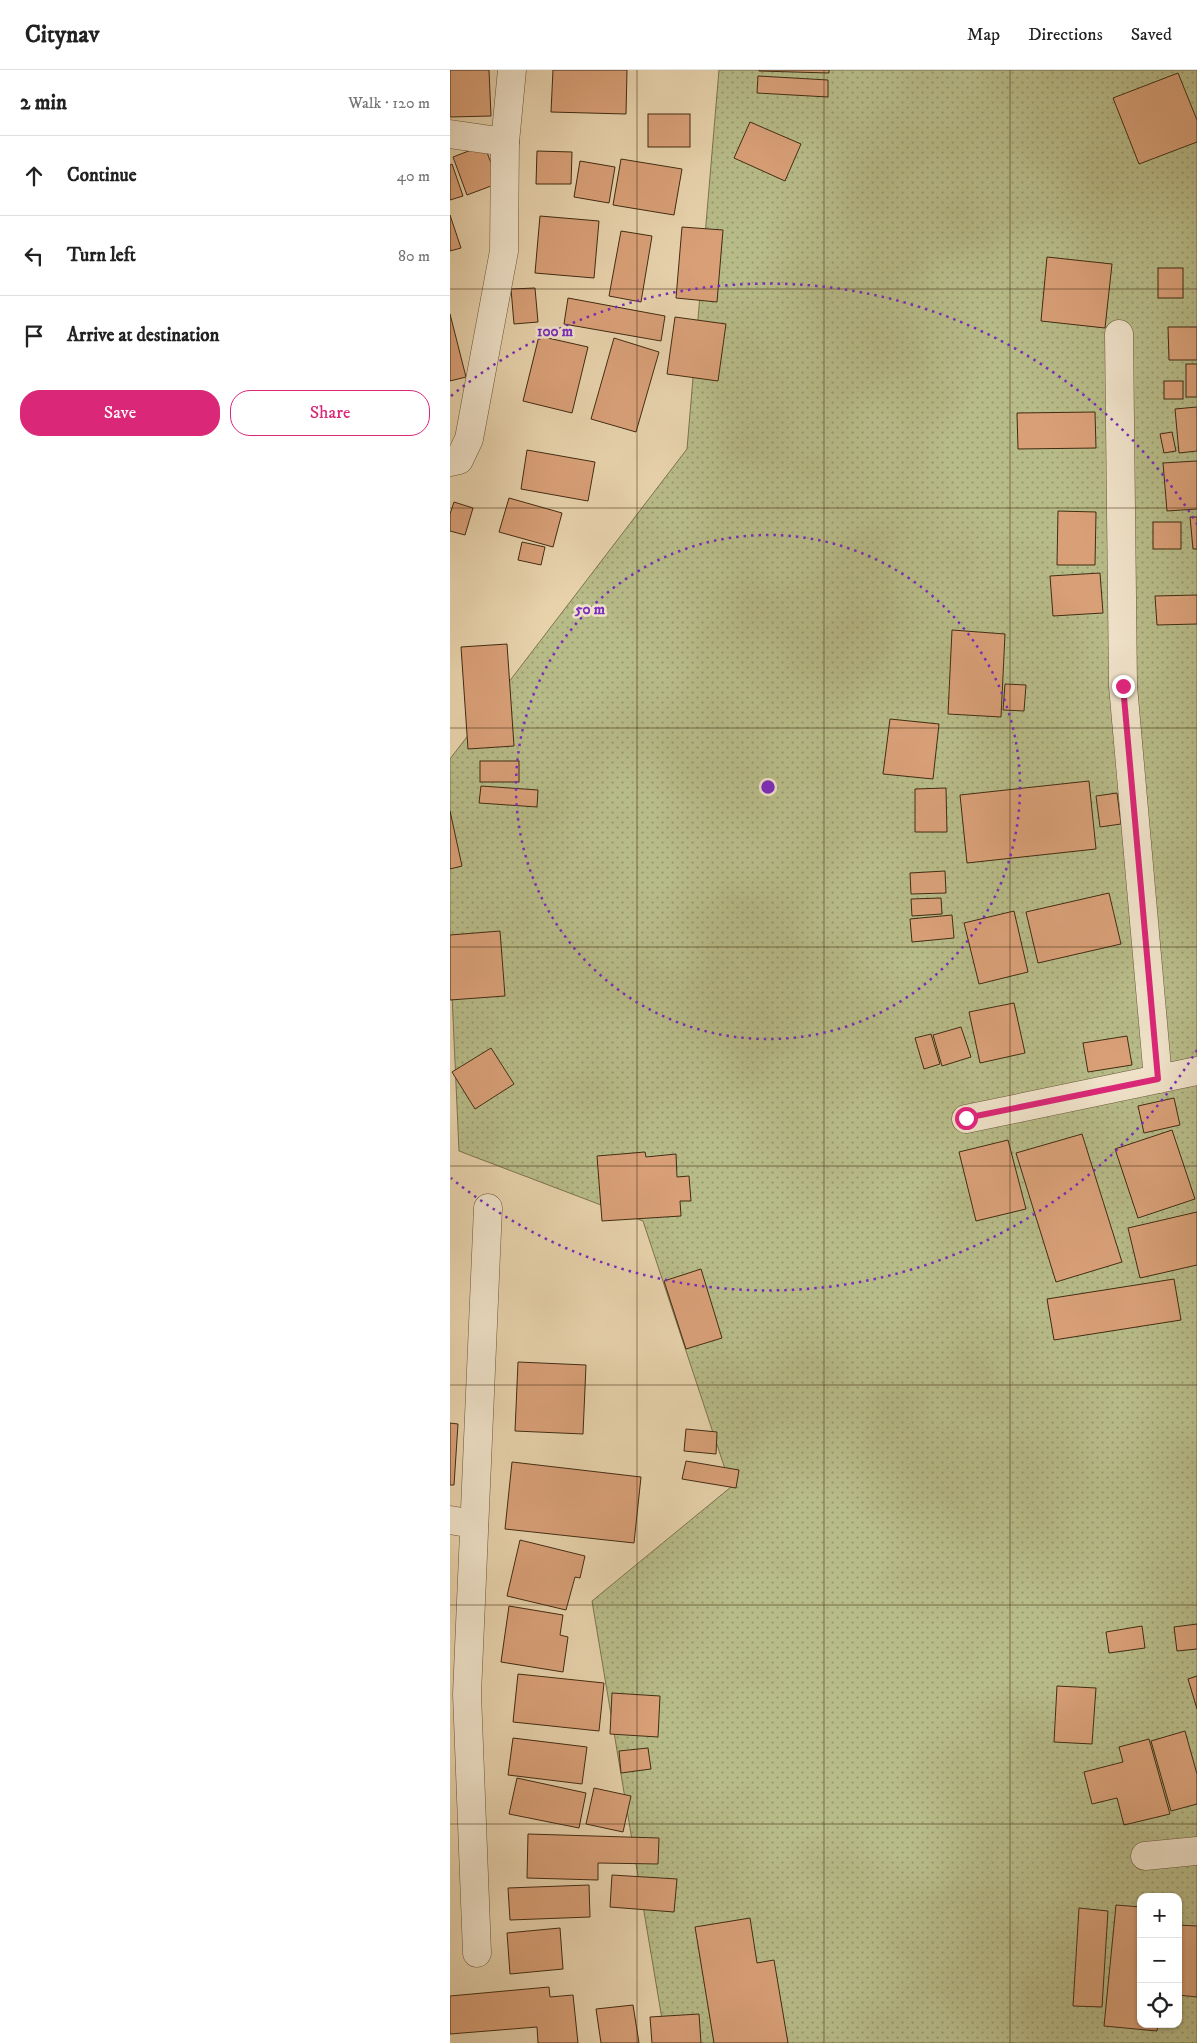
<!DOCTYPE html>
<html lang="en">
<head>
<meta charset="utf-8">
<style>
	:root { --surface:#fff; --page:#f6f6f6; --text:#222; --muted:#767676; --line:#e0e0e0; --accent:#db2777 }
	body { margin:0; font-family:"IM FELL DW Pica",serif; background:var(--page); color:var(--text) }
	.controls { position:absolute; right:15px; bottom:15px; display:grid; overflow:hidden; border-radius:10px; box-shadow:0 1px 4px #0004 }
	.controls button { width:45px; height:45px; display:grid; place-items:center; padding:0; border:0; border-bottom:1px solid var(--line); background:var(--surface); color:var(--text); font:25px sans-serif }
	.stop { position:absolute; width:15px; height:15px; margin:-11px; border:4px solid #db2777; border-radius:50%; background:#fff }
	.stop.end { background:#db2777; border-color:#fff; box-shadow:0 1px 5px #0008 }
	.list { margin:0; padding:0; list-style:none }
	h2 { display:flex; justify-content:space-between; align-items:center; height:65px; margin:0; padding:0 20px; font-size:21px }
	h2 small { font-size:16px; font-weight:400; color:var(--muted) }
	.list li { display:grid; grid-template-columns:32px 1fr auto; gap:15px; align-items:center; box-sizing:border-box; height:80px; padding:0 20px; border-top:1px solid var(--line) }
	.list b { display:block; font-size:19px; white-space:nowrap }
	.list em { font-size:16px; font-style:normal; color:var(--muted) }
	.actions { display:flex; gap:10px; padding:15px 20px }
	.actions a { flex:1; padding:11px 0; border:1px solid var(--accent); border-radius:20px; text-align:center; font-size:18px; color:var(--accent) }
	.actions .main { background:var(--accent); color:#fff }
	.icon { flex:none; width:28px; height:28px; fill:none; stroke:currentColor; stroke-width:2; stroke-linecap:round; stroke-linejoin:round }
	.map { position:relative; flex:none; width:747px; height:1973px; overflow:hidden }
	header { display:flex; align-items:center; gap:30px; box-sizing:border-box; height:70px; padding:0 25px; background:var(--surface); border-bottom:1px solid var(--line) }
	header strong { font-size:24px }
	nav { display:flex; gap:28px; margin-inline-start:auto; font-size:18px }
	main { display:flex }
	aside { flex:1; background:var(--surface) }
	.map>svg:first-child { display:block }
	.grass { fill:url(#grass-dots); stroke:#7c744d; fill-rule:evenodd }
	.building { fill:#d9a078; stroke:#422c12 }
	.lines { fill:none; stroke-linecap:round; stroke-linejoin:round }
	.minor-casing { stroke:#6b5638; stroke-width:29 }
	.minor { stroke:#efe2c9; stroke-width:28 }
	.route { stroke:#db2777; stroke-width:6 }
	.grid { fill:none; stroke:#422c12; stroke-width:1; stroke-opacity:0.55 }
	.ring { fill:none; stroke:#7b2cbf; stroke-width:2.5; stroke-dasharray:2.5 5 }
	.centre { fill:#7b2cbf; stroke:#efe2c9; stroke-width:2.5 }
	.ring-label { font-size:15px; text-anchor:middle; font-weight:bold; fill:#7b2cbf; stroke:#efe2c9; stroke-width:5; stroke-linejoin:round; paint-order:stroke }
</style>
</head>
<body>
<header>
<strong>Citynav</strong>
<nav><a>Map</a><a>Directions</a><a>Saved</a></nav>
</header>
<main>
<aside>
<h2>2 min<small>Walk · 120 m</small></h2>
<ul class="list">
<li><svg class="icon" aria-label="ahead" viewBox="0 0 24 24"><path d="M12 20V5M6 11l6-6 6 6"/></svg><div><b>Continue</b></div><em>40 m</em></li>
<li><svg class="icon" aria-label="left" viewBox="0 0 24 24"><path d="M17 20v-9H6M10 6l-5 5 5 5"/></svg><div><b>Turn left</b></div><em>80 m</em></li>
<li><svg class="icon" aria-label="arrive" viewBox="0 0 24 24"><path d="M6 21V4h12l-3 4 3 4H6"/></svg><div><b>Arrive at destination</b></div></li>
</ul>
<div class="actions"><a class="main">Save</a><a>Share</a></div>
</aside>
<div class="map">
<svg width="747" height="1973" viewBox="0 0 747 1973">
	<defs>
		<pattern id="grass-dots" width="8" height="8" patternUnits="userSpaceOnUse" patternTransform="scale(1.25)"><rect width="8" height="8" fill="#b7bb88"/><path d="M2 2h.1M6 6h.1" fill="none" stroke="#96986e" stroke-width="1.8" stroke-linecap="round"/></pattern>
	</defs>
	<rect width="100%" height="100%" fill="#e7d2ac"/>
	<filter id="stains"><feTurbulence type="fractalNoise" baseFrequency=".004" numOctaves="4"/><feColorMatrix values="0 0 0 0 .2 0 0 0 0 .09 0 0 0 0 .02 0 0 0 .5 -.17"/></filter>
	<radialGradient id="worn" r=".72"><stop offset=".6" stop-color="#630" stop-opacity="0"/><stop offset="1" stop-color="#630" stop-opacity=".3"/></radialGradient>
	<!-- grass -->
	<path class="grass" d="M269 0H747V1973H216L142 1531 281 1417 193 1151 9 1081 0 880V689L237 379ZM691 1827H728V1954H691Z"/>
	<!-- building -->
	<g class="building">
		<path d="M0 0H39L41 46 0 47Z"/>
		<path d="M103 0H177L176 44 101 42Z"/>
		<path d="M379 0V3L309 1V0Z"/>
		<path d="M728 3 747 50V72L689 94 663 28Z"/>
		<path d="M308 6 378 10V27L307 23Z"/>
		<rect x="198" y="44" width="42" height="33"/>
		<path d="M300 52 351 74 335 111 284 88Z"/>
		<path d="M34 75 49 113 17 125 3 87Z"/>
		<path d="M87 81 122 82 121 114H86Z"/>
		<path d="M171 89 232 99 224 145 163 135Z"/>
		<path d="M130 91 165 97 159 133 124 127Z"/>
		<path d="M2 94 13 126 0 130V95Z"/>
		<path d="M0 145 11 178 0 181Z"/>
		<path d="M90 146 149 151 144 208 85 203Z"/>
		<path d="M232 157 273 160 267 232 226 228Z"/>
		<path d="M171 161 202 166 191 232 159 226Z"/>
		<path d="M597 187 662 194 655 258 591 251Z"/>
		<rect x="708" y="198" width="25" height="30"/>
		<path d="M85 218 88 252 64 254 61 219Z"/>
		<path d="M118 228 215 246 211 271 114 254Z"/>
		<path d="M0 244 16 307 0 311Z"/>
		<path d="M225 247 276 254 268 311 217 304Z"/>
		<path d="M718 257H747V290H719Z"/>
		<path d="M89 266 138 277 122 343 73 331Z"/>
		<path d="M164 268 209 282 186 362 141 349Z"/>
		<rect x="736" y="294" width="11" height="33"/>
		<rect x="714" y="311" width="19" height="18"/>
		<path d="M747 337V381L729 383 725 339Z"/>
		<path d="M645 342 646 378 568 379 567 343Z"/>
		<path d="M722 362 726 381 714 383 710 364Z"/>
		<path d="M77 380 145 392 138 431 71 419Z"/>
		<path d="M747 391V439L717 441 713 393Z"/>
		<path d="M59 428 112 443 103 477 49 462Z"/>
		<path d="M4 432 23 438 15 465 0 461V444Z"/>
		<path d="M608 441 646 442 645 495H607Z"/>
		<path d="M740 447H747V479H743Z"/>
		<rect x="703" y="452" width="28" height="27"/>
		<path d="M72 472 95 477 91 495 68 490Z"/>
		<path d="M650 503 653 543 603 546 600 506Z"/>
		<path d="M747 525V554L707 555 705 526Z"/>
		<path d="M502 560 555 564 551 647 498 644Z"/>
		<path d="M57 574 64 676 18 679 11 577Z"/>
		<path d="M555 614 576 615 574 641 553 640Z"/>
		<path d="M440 649 489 654 483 709 433 704Z"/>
		<rect x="30" y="691" width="39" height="21"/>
		<path d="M639 711 646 779 517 793 510 725Z"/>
		<path d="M31 716 88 720 87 737 29 733Z"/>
		<path d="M496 718 497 762H465V719Z"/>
		<path d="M667 723 671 754 650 757 646 726Z"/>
		<path d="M0 741 12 796 0 799Z"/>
		<path d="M495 801 496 823 461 824 460 803Z"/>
		<path d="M659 823 671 874 588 893 576 842Z"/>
		<path d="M491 828 492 844 462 846 461 829Z"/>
		<path d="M564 841 578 902 529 914 514 853Z"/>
		<path d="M502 845 504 868 462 872 460 849Z"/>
		<path d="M50 861 55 926 0 930V865Z"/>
		<path d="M564 933 575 983 530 993 519 942Z"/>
		<path d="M511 957 521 987 492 996 483 965Z"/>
		<path d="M481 964 490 994 474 999 465 968Z"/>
		<path d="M677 966 682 995 638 1002 633 973Z"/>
		<path d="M41 978 64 1014 25 1039 2 1002Z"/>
		<path d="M724 1028 730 1055 694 1063 688 1036Z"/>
		<path d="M722 1060 745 1129 688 1148 665 1079Z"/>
		<path d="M632 1064 672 1192 606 1212 566 1083Z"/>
		<path d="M558 1070 576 1139 526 1151 509 1082Z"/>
		<path d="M195 1082 196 1087 226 1084 227 1107 239 1106 241 1131H230L231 1146 152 1151 147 1086Z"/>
		<path d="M747 1142V1195L690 1208 678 1158Z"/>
		<path d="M251 1199 272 1268 236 1279 214 1211Z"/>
		<path d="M724 1209 731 1250 604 1270 597 1229Z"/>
		<path d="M68 1292 136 1295 133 1364 65 1361Z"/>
		<path d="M0 1353 8 1354 4 1415H0Z"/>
		<path d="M236 1359 267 1362 266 1384 234 1381Z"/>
		<path d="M236 1391 289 1400 286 1418 232 1409Z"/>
		<path d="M62 1392 191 1407 184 1473 55 1459Z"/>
		<path d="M70 1470 135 1486 130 1508 125 1507 116 1540 57 1526Z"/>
		<path d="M59 1536 113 1545 110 1565 118 1567 113 1602 51 1592Z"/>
		<path d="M747 1554V1579L727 1581 724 1557Z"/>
		<path d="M692 1556 695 1578 659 1583 656 1562Z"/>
		<path d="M68 1604 154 1613 149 1661 63 1652Z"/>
		<path d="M747 1606V1639L738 1609Z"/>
		<path d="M607 1616 646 1618 642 1674 604 1672Z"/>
		<path d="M162 1623 210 1626 208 1667 160 1664Z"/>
		<path d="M735 1661 747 1704V1734L721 1741 701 1671Z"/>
		<path d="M63 1668 137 1677 132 1714 58 1705Z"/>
		<path d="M699 1669 720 1744 674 1755 667 1728 642 1734 634 1702 673 1692 669 1677Z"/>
		<path d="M198 1678 201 1699 171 1703 169 1681Z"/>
		<path d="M67 1708 136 1723 129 1758 59 1744Z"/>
		<path d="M144 1718 181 1726 173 1762 136 1754Z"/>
		<path d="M78 1764 209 1768 208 1794 148 1793V1810L77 1808Z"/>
		<path d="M162 1805 227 1809 224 1842 160 1837Z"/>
		<path d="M139 1815 140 1847 60 1850 58 1818Z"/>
		<path d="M666 1835 691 1837V1954H708L707 1961 654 1956Z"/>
		<path d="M629 1838 658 1841 652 1937 623 1936Z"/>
		<path d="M300 1848 307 1893 324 1890 338 1973H264L245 1857Z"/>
		<path d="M728 1855 747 1856V1927L728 1925Z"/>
		<path d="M110 1858 113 1899 60 1904 57 1863Z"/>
		<path d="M99 1917 100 1927 123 1925 128 1973H88L87 1957 0 1964V1926Z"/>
		<path d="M183 1935 189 1973H151L146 1939Z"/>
		<path d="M249 1944 251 1973H202L200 1947Z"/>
	</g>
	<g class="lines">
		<!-- minor casing -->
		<g class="minor-casing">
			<g id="minor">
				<path d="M0 64 55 72"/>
				<path d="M669 264 673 616 708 1009"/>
				<path d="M0 392 9 390 19 369 54 181 55 72 62 0"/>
				<path d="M516 1049 747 1001"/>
				<path d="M0 1450 24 1454"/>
				<path d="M695 1786 747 1781"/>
				<path d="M27 1883 17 1624 38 1138"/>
			</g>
		</g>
		<!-- minor -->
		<use href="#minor" class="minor"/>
	</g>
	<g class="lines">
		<!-- route -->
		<path class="route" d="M516 1048 708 1009 673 616"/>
	</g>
	<!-- grid -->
	<path class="grid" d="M187 0V1973M374 0V1973M560 0V1973M0 219H747M0 438H747M0 658H747M0 877H747M0 1096H747M0 1315H747M0 1535H747M0 1754H747"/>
	<!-- distance rings -->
	<g class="ring">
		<circle cx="318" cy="717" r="252"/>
		<path d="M747 980A503 503 0 0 1 1 1108M1 326A503 503 0 0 1 747 454"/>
	</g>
	<circle cx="318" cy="717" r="8" class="centre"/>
	<g class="ring-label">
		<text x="105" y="266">100 m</text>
		<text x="140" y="544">50 m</text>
	</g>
	<rect width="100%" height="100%" filter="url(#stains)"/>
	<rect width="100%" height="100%" fill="url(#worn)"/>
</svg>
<div class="controls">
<button>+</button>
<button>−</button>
<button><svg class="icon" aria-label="locate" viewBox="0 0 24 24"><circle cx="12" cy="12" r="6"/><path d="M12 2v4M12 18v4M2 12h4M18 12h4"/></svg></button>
</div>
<div class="stop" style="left:516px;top:1048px"></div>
<div class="stop end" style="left:673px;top:616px"></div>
</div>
</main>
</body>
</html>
